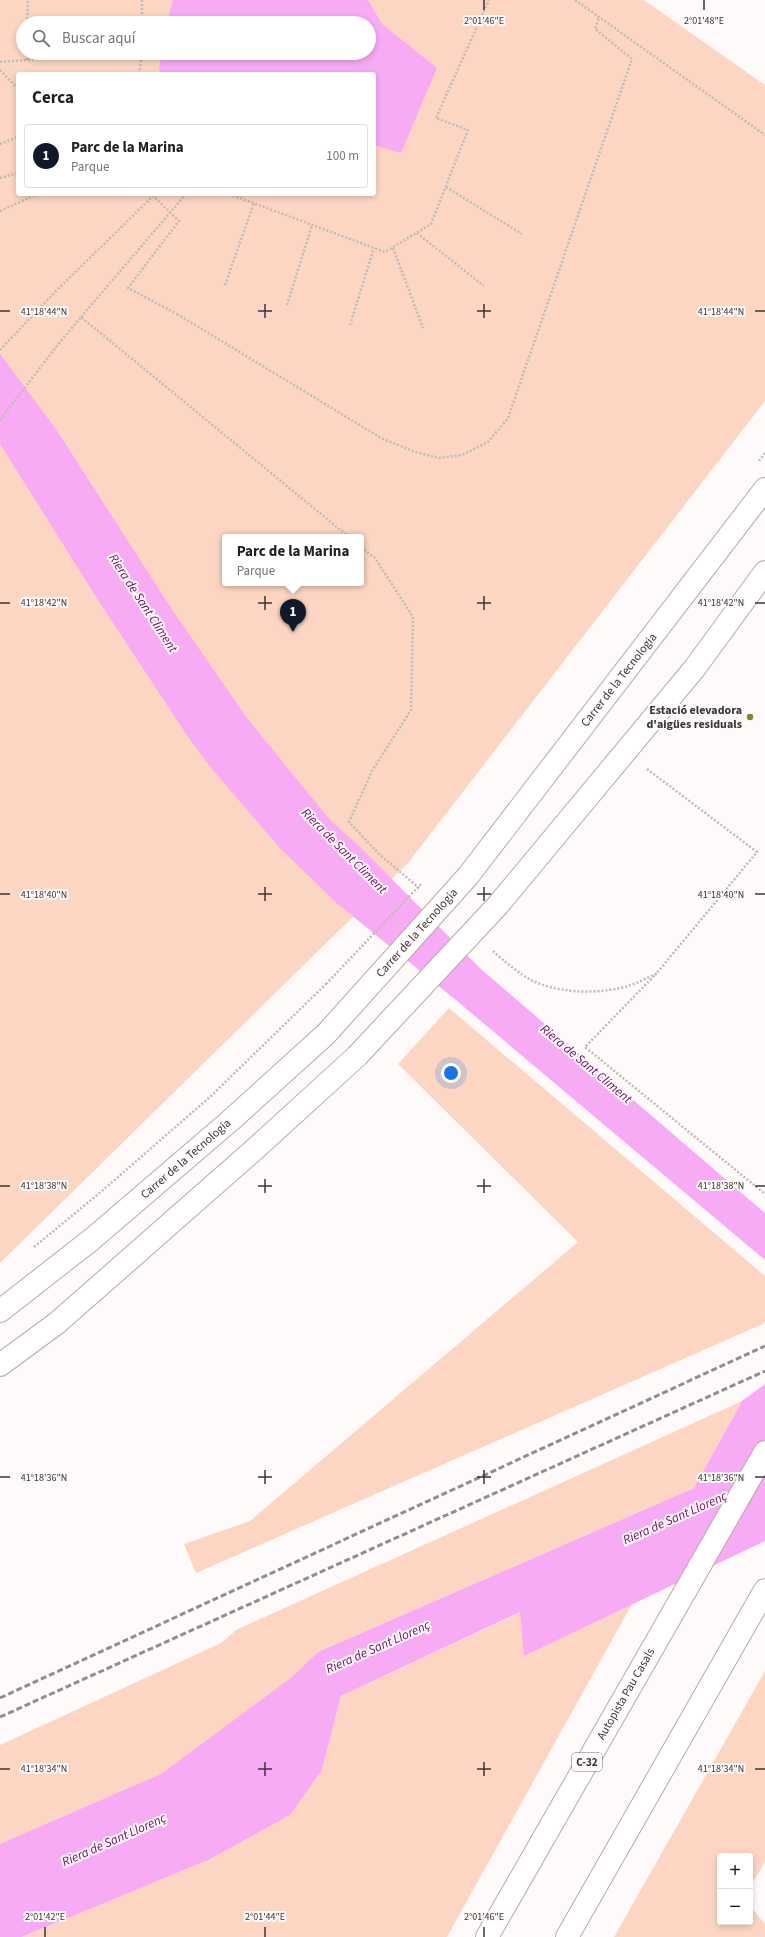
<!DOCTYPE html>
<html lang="es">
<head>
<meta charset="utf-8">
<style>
	:root { --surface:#fff; --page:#f6f6f6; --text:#202124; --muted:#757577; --line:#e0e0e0; --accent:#111827 }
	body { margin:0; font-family:"Source Sans 3",sans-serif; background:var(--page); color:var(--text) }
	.controls { position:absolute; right:12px; bottom:12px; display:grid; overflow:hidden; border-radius:4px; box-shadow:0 2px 6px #0003 }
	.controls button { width:36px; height:36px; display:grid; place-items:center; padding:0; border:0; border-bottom:1px solid var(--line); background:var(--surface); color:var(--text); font:20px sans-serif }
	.you { position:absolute; left:451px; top:1073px; width:14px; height:14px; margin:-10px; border:3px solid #fff; border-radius:50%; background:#1a73e8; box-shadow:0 0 0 6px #1a73e833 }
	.badge { display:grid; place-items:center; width:26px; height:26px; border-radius:50%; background:var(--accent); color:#fff; font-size:13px; font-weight:700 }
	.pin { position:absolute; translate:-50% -33px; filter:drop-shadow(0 1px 2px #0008) }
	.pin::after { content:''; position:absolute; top:21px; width:14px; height:12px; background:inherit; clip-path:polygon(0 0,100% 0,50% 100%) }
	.popup { position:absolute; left:222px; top:534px; width:142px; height:52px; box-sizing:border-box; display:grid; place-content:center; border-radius:4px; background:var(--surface); filter:drop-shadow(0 1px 3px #0005); font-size:13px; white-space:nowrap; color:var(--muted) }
	.popup b { font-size:15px; color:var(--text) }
	.popup::after { content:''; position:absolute; left:50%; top:100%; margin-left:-8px; border:8px solid transparent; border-top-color:var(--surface) }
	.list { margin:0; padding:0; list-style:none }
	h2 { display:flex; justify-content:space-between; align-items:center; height:52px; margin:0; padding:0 16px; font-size:17px }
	h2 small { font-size:13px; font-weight:400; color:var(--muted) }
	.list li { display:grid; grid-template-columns:26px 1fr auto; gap:12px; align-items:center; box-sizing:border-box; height:64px; margin:0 8px 8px; padding:0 8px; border:1px solid var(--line); border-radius:4px }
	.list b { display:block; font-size:15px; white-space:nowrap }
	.list p { margin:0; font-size:13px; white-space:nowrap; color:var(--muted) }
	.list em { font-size:13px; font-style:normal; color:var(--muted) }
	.icon { flex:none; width:22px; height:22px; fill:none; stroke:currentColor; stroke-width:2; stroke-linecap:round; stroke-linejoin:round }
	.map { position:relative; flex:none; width:765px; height:1937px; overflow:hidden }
	.search { position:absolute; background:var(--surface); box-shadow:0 2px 6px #0003; left:16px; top:16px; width:360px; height:44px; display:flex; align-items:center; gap:10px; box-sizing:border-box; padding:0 14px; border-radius:22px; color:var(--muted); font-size:15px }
	.panel { position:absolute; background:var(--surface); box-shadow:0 2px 6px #0003; left:16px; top:72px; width:360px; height:124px; border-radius:4px }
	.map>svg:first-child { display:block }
	.green { fill:#fdd6c3; fill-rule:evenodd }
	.water { fill:#f7abf4 }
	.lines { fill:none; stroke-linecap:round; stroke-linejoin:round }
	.street-casing { stroke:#bba7aa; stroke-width:24 }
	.highway-casing { stroke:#bba7aa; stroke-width:24 }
	.path { stroke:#bfbaba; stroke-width:2.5; stroke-dasharray:2 2; stroke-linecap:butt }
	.street { stroke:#fff; stroke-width:22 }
	.highway { stroke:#fff; stroke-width:22 }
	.rail { stroke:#928c8c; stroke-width:3; stroke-dasharray:6 3; stroke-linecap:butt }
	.street-bridge-casing { stroke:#bba7aa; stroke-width:24; stroke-linecap:butt }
	.path-bridge { stroke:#bfbaba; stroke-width:2.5; stroke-dasharray:2 2; stroke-linecap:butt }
	.street-bridge { stroke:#fff; stroke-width:22 }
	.ticks { fill:none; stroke:#3d3536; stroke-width:1.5 }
	.poi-dot { fill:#87842d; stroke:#fefafa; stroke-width:1.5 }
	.labels { text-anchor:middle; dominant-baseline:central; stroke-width:4; stroke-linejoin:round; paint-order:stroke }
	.shield { fill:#fefafa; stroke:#777071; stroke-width:1 }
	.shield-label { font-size:11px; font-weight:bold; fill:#3d3536 }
	.street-label { font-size:12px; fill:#3d3536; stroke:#fefafa }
	.poi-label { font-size:12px; font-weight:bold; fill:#3d3536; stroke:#fefafa; text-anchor:end }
	.water-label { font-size:13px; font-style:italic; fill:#670b67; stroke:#fefafa }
	.ticks-label { font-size:10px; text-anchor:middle; fill:#3d3536; stroke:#fefafa; stroke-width:4; stroke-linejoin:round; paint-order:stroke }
</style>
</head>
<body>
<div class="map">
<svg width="765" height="1937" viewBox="0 0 765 1937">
	<rect width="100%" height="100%" fill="#fefafa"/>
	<!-- green -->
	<g class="green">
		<path d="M0 0H644L765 85V401L408 863 0 1263ZM23 23H369V53H23ZM18 74H374V194H18ZM225 537H361V583H225Z"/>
		<path d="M449 1008 765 1276V1323L196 1573 184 1544 250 1521 578 1242 398 1064Z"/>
		<path d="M742 1401 694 1488 318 1652 197 1777 0 1868V1745L221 1643 236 1630Z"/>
		<path d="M632 1604 447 1937H22L62 1921 322 1770 341 1696 521 1612 524 1655Z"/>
		<path d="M765 1671V1862L750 1887V1856H720V1922H750V1906L765 1924V1937H614Z"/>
	</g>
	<!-- water -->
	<g class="water">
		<path d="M173 0H368L382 24 437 68 401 153 374 145V74H161L159 68 162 53H369V23H167Z"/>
		<path d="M0 354 56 429 173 611 247 718 330 820 357 844 482 970 765 1213V1260L457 1001 334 901 279 847 211 768 186 734 98 600 0 444Z"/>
		<path d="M765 1384V1541L524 1656 520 1612 341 1696 322 1770 290 1815 208 1860 22 1937H0V1844L161 1774 292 1677 318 1652 694 1488 742 1401Z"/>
	</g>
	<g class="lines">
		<!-- street casing -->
		<g class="street-casing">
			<g id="street">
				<path d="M468 876 765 489"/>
				<path d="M498 905 694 669 765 572"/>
				<path d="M0 1311 91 1240 231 1120 326 1034"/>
				<path d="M0 1365 57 1323 255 1149 357 1056"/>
			</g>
		</g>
		<!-- highway casing -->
		<g class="highway-casing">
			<g id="highway">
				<path d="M487 1937 765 1452"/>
				<path d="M567 1937 765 1590"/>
			</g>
		</g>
		<!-- path -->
		<g class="path">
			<path d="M142 0V23"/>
			<path d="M575 0 765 135"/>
			<path d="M27 23 28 0"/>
			<path d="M27 60V53"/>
			<path d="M0 62 116 53"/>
			<path d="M0 70 18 89"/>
			<path d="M139 74 142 53"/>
			<path d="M0 144 18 137"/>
			<path d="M0 178 18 173"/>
			<path d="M446 187 522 234"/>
			<path d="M229 194 385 252 431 224 468 130 436 118 489 0"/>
			<path d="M0 211 38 194"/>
			<path d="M417 233 484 286"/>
			<path d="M393 248 423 328"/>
			<path d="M225 285 254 203"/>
			<path d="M287 305 312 225"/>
			<path d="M177 314 381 438 415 452 439 458 462 455 488 442 508 418 632 59 595 29 599 17"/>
			<path d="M81 317 186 194"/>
			<path d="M350 325 374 248"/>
			<path d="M0 420 56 347 81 317 349 537"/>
			<path d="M759 461 765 453"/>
			<path d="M361 547 375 558 413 617 411 710 372 771 349 822 379 854 419 888"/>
			<path d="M647 769 757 852 656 974"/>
			<path d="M493 951C504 961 516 971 529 979 557 994 601 995 631 985 640 982 648 977 656 974L585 1047 765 1194"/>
			<path d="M34 1247 102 1191 211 1096 326 984"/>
		</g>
		<!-- street -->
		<use href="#street" class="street"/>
		<!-- highway -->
		<use href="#highway" class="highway"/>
		<!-- rail -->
		<g class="rail">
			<path d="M0 1698 765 1346"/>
			<path d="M0 1717 765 1371"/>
		</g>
		<!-- street-bridge casing -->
		<g class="street-bridge-casing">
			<g id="street-bridge">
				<path d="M326 1034 468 876"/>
				<path d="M357 1056 498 905"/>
			</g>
		</g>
		<!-- path-bridge -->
		<g class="path-bridge">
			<path d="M0 350 54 293 153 196 179 221 128 288 177 314"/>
			<path d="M326 984 421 884"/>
		</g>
		<!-- street-bridge -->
		<use href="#street-bridge" class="street-bridge"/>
	</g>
	<!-- ticks -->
	<path class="ticks" d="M484 0V10M704 0V10M265 304V318M484 304V318M0 311H10M258 311H272M477 311H491M755 311H765M265 596V610M484 596V610M0 603H10M258 603H272M477 603H491M755 603H765M265 887V901M484 887V901M0 894H10M258 894H272M477 894H491M755 894H765M265 1179V1193M484 1179V1193M0 1186H10M258 1186H272M477 1186H491M755 1186H765M265 1470V1484M484 1470V1484M0 1477H10M258 1477H272M477 1477H491M755 1477H765M265 1762V1776M484 1762V1776M0 1769H10M258 1769H272M477 1769H491M755 1769H765M45 1927V1937M265 1927V1937M484 1927V1937"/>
	<!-- markers -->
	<circle class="poi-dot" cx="750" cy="717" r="4"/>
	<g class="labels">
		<!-- shield labels -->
		<rect class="shield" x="572" y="1753" width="30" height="18" rx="3"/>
		<g class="shield-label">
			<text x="587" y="1762">C-32</text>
		</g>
		<!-- street labels -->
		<g class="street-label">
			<text transform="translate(619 680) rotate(-52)">Carrer de la Tecnologia</text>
			<text transform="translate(417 933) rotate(-48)">Carrer de la Tecnologia</text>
			<text transform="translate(186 1159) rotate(-41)">Carrer de la Tecnologia</text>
			<text transform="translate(626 1694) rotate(-60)">Autopista Pau Casals</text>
		</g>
		<!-- poi labels -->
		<g class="poi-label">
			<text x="742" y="710">Estació elevadora<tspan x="742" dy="14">d'aigües residuals</tspan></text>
		</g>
		<!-- water labels -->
		<g class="water-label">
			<text transform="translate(143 603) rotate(57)">Riera de Sant Climent</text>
			<text transform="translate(344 851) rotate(45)">Riera de Sant Climent</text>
			<text transform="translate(586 1064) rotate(40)">Riera de Sant Climent</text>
			<text transform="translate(675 1518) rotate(-24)">Riera de Sant Llorenç</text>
			<text transform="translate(378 1647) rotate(-24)">Riera de Sant Llorenç</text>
			<text transform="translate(114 1840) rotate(-24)">Riera de Sant Llorenç</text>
		</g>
	</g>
	<g class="ticks-label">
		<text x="484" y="24">2°01'46"E</text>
		<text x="704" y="24">2°01'48"E</text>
		<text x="44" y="315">41°18'44"N</text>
		<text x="721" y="315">41°18'44"N</text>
		<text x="44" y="606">41°18'42"N</text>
		<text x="721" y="606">41°18'42"N</text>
		<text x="44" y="898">41°18'40"N</text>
		<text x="721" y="898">41°18'40"N</text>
		<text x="44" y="1189">41°18'38"N</text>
		<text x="721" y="1189">41°18'38"N</text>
		<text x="44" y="1481">41°18'36"N</text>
		<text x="721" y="1481">41°18'36"N</text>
		<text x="44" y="1772">41°18'34"N</text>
		<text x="721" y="1772">41°18'34"N</text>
		<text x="45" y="1920">2°01'42"E</text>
		<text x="265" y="1920">2°01'44"E</text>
		<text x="484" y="1920">2°01'46"E</text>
	</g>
</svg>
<div class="controls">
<button>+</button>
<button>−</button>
</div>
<div class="you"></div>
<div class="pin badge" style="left:293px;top:632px">1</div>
<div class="popup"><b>Parc de la Marina</b>Parque</div>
<div class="search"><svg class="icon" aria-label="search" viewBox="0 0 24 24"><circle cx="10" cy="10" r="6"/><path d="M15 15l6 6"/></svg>Buscar aquí</div>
<section class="panel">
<h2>Cerca<small></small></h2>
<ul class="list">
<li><span class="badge">1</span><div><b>Parc de la Marina</b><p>Parque</p></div><em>100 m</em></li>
</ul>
</section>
</div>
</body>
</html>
